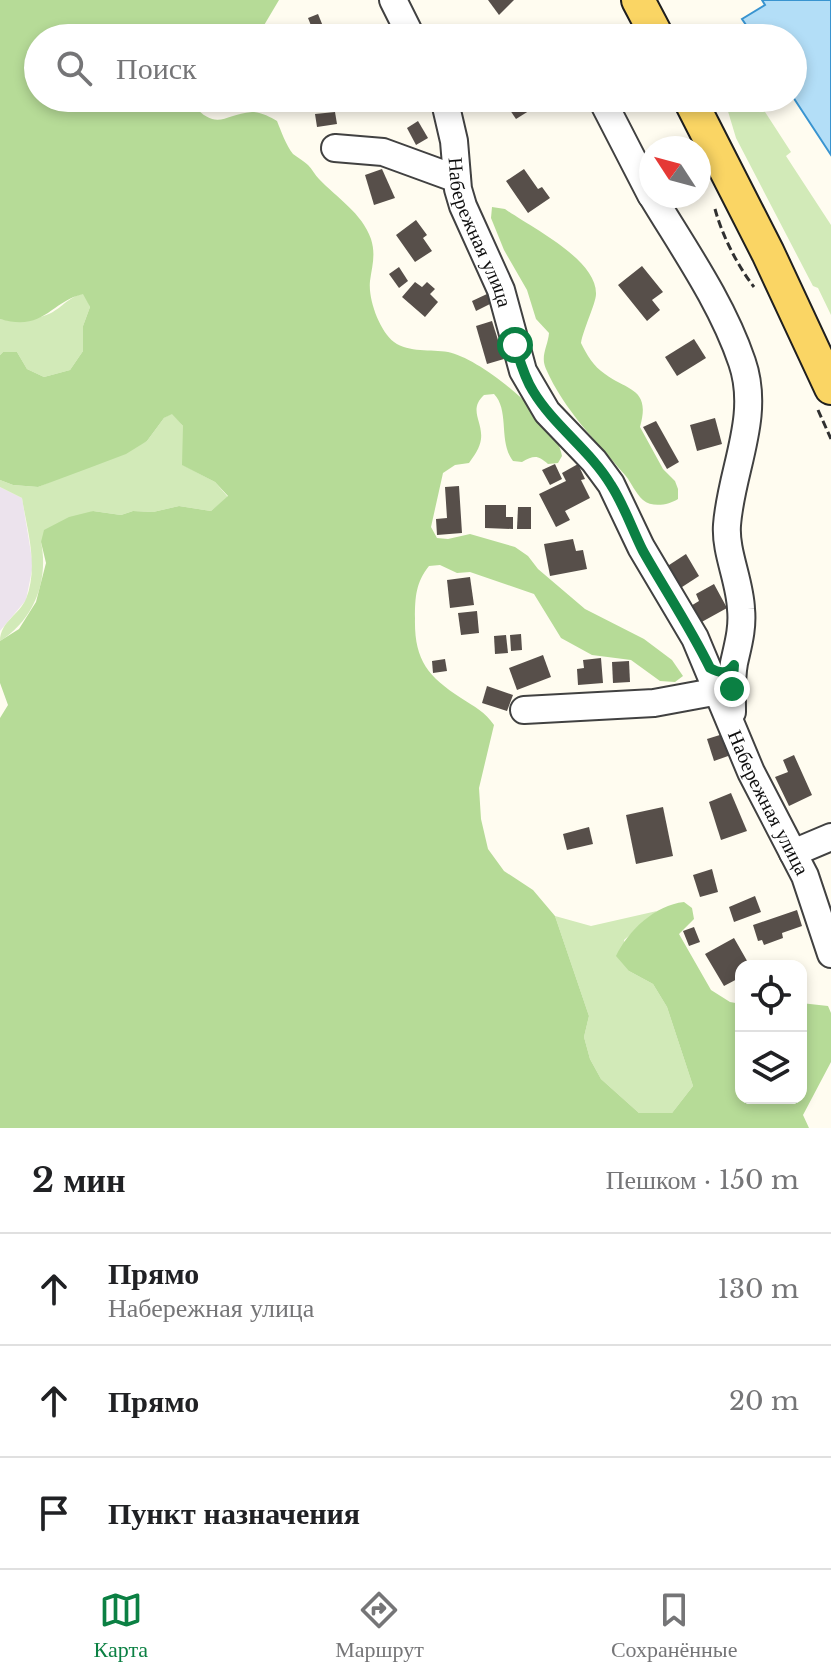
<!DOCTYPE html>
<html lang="ru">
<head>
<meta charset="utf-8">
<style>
	:root { --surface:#fff; --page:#f2f2f2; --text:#202124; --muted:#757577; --line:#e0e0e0; --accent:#0b8043 }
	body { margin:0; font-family:"Libre Baskerville",serif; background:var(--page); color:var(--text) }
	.controls { position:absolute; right:24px; bottom:24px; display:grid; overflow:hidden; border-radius:16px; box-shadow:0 4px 12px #0003 }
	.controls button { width:72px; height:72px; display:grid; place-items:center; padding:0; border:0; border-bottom:2px solid var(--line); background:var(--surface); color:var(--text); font:40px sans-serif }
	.compass { position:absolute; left:639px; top:136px; width:72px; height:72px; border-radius:50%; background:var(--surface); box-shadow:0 4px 12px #0003; rotate:306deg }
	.stop { position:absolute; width:24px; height:24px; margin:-18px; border:6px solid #0b8043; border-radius:50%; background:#fff }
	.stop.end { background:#0b8043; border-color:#fff; box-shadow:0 2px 8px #0008 }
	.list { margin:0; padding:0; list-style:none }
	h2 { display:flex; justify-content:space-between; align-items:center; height:104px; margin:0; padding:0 32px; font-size:34px }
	h2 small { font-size:26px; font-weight:400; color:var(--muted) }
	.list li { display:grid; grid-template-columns:52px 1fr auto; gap:24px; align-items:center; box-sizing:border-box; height:112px; padding:0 32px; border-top:2px solid var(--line) }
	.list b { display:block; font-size:30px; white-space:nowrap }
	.list p { margin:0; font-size:26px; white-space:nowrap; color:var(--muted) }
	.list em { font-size:26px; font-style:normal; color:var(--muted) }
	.icon { flex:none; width:44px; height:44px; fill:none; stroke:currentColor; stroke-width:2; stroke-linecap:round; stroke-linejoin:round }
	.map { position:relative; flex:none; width:831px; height:1128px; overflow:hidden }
	.search { position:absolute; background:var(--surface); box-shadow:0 4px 12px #0003; left:24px; right:24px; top:24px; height:88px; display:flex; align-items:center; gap:20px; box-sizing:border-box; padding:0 28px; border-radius:44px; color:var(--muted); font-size:30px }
	.sheet { height:440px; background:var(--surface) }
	nav { display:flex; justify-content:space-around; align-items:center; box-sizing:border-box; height:112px; border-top:2px solid var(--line); background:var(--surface); font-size:22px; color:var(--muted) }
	nav a { display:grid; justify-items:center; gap:4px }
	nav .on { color:var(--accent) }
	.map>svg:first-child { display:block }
	.industrial { fill:#ece3ed }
	.green { fill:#d2eab8 }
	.forest { fill:#b6db97 }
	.water { fill:#b3def7; stroke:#3994d0; stroke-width:2 }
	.building { fill:#574f4a }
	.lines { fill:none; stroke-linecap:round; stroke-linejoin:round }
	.minor-casing { stroke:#414141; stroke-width:30 }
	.major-casing { stroke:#1f1f1f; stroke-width:36 }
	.path { stroke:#303030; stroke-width:3; stroke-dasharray:8 4; stroke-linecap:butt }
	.minor { stroke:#fff; stroke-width:26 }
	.major { stroke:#fad564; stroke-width:32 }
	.route { stroke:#0b8043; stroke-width:10 }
	.labels { text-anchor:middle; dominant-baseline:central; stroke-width:8; stroke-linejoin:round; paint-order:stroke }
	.street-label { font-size:20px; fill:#0e0e0e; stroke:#fff }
</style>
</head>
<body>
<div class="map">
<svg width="831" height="1128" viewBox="0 0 831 1128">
	<rect width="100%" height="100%" fill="#fffcf0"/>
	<!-- industrial -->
	<path class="industrial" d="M0 487 22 498 33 565 26 600 0 631Z"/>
	<!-- green -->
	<g class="green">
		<path d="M724 98H756L791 152 786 156 831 225V315L818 288 813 286 736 138Z"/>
		<path d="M84 293 90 307 83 326V351L70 370 44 377 27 369 17 352H3L0 355V319C16 323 36 320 51 313 64 306 67 298 84 293Z"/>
		<path d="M172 413 183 426V465L215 482 228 497 211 511 179 506 153 512 133 511 121 515 93 511 41 542C49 580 34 620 0 641 0 622 19 615 26 599 39 566 27 530 22 498L0 487V480L13 485 38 487 147 441 164 418Z"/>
		<path d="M657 911 624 940 629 971 653 984 667 1007 693 1086 672 1113H639L601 1079 590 1059 584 1037 589 1016 555 916 591 926Z"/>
	</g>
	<!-- forest -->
	<g class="forest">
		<path d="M0 0H279L260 32 261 38H38V98H193V105C218 132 224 114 252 112 261 112 270 117 277 121 281 131 286 145 293 154 298 158 304 161 308 165 312 169 315 175 319 179 337 198 362 213 371 239 376 255 372 266 370 281 368 300 380 331 394 342 409 353 431 349 448 352 482 359 557 420 562 456L558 463 548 464C538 455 534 455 522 462L513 461C498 441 510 411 494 394L484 395C468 410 483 421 481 439 480 448 474 456 469 463L455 465 443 473 431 527 437 538 448 539 470 534 515 547 528 556 538 569 585 609 644 639 672 660 683 676 675 682 660 681 631 660 592 655 561 638 534 594 470 572 457 573 440 565 429 566C416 582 415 597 415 618 414 659 427 676 461 698 475 707 485 712 494 725L479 788 481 819 488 849 504 871 533 890 555 916 589 1016 584 1037 590 1059 601 1079 639 1113H672L693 1086 667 1007 653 984 629 971 616 956C628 931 655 905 684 902L692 908 694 919 679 934 711 990 730 1002 741 1004V1098H801V1003L828 1006 831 1013V1062L803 1115 809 1128H0V718L8 705 0 683V641L19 629 36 602 46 563 41 542 44 530 69 517 93 511 121 515 133 511 153 512 179 506 211 511 228 496 215 482 182 465 183 426 172 414 164 418 147 441 126 454 89 468 38 487 13 485 0 480V355L3 352H17L27 369 44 377 70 370 83 351V326L90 307 83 294C50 302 44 332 0 319Z"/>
		<path d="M492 207 505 209C530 227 597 259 596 294 596 303 583 330 581 343 587 355 593 366 605 374 628 391 651 388 640 427L663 469 675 481 678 489V499C669 505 652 508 643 500 636 494 631 482 625 475 596 441 564 410 546 369 540 356 548 346 549 333L536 319 527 290 504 250 491 218Z"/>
	</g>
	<!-- water -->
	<path class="water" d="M762 0H831V155L793 97V38H755L742 19 765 5Z"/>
	<!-- building -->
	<g class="building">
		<path d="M488 0H514L499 15Z"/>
		<path d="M318 14 327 36 322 38H316L308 18Z"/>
		<path d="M512 98H524L532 109 516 119 505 103Z"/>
		<path d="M335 112 337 124 317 127 315 114Z"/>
		<path d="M418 121 428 138 416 145 407 128Z"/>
		<path d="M382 169 395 198 374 205 365 175Z"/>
		<path d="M524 169 538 189 542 187 550 198 528 213 506 181Z"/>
		<path d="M416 220 427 235 423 238 432 251 415 262 396 235Z"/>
		<path d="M642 266 663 292 652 300 660 310 647 321 618 285Z"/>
		<path d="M399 267 408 281 399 288 389 274Z"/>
		<path d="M415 282 422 287 427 282 435 289 430 294 438 302 425 317 402 297Z"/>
		<path d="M487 294 492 303 476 311 472 301Z"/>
		<path d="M492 321 504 359 487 364 476 326Z"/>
		<path d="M694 339 706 358 677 376 665 357Z"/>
		<path d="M715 418 722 444 697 451 690 425Z"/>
		<path d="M656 421 679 462 667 469 643 427Z"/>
		<path d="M555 464 562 479 550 485 542 470Z"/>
		<path d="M578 464 585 479 581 480 590 498 565 511 570 520 556 527 539 494 566 481 562 473Z"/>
		<path d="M459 486 462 533 437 535 436 519 447 518 445 487Z"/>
		<path d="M485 505H506V517H513V529L485 528Z"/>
		<path d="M518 507H531V529H517Z"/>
		<path d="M573 539 576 551 583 550 587 569 550 576 544 544Z"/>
		<path d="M686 554 699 576 679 589 666 567Z"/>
		<path d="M470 577 474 605 450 608 447 580Z"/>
		<path d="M714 584 727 608 698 624 689 607 699 601 696 594Z"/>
		<path d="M477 611 479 633 461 635 458 613Z"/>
		<path d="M521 634 522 650 511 651 510 635Z"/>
		<path d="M506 635 508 653 495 654 494 636Z"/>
		<path d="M543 655 551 677 517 690 509 668Z"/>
		<path d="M601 658 603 683 578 685 577 669 584 668 583 660Z"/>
		<path d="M445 659 447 671 433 673 432 661Z"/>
		<path d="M629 661 630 682 613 683 612 662Z"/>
		<path d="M487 686 513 695 507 711 482 703Z"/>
		<path d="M723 734 731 755 714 761 707 739Z"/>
		<path d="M794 755 812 795 789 806 775 777 788 772 783 760Z"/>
		<path d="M731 793 747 831 721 840 709 802Z"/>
		<path d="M663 807 673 856 636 864 626 815Z"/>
		<path d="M589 827 593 844 567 850 563 834Z"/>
		<path d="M712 869 718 892 700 897 693 875Z"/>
		<path d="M755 896 761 912 734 922 729 907Z"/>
		<path d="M797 910 802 926 782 933 783 938 764 945 762 940 758 941 753 925Z"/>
		<path d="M694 927 700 942 689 946 683 931Z"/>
		<path d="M734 938 750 966H741V977L724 986 705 954Z"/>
	</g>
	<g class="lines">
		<!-- minor casing -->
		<g class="minor-casing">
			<g id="minor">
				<path d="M393 0 412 38"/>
				<path id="s1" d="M444 98 454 141 458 189 463 206 501 290 523 371 547 412 594 461 611 484 641 547 695 638 751 772 805 876 831 954"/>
				<path d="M601 98 651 195"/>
				<path d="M335 148 383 152 457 179"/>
				<path d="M652 196C684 249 722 303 742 362 761 417 731 470 727 525 725 552 740 581 741 609 743 628 738 645 734 663 731 679 732 696 732 712"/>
				<path d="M524 710 654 703 719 691"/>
				<path d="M793 853 831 837"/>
			</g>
		</g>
		<!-- major casing -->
		<g class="major-casing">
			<g id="major">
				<path d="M638 0 658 38"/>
				<path d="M689 98 768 253 831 388"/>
			</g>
		</g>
		<!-- path -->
		<g class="path">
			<path d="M715 209C722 235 737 265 754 287"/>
			<path d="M818 410 831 439"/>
		</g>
		<!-- minor -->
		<use href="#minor" class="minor"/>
		<!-- major -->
		<use href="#major" class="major"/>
	</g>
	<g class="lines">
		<!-- route -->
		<path class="route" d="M515 345C520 361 524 377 533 391 554 426 590 450 611 485 624 505 632 529 643 551 665 590 690 627 710 668 719 673 727 675 734 665L732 689"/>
	</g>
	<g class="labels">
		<!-- street labels -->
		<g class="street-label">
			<text stroke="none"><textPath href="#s1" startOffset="140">Набережная улица</textPath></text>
			<text stroke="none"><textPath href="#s1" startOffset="786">Набережная улица</textPath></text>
		</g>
	</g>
</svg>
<div class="controls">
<button><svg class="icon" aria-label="locate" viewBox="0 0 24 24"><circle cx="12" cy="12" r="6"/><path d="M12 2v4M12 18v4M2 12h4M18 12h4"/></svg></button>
<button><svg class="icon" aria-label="layers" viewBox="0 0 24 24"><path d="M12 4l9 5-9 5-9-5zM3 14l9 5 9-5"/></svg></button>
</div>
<svg class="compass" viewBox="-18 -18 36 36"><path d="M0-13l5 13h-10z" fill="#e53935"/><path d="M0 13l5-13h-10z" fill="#757577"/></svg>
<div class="stop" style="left:515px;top:345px"></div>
<div class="stop end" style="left:732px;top:689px"></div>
<div class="search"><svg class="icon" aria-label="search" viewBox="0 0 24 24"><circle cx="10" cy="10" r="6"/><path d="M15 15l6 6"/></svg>Поиск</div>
</div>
<section class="sheet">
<h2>2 мин<small>Пешком · 150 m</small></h2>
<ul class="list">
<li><svg class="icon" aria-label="ahead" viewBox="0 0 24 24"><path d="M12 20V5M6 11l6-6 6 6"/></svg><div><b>Прямо</b><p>Набережная улица</p></div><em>130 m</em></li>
<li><svg class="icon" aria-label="ahead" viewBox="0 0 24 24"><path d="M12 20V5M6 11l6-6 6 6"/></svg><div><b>Прямо</b></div><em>20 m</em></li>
<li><svg class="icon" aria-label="arrive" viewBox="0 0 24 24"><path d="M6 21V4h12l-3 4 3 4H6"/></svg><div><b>Пункт назначения</b></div></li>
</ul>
</section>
<nav>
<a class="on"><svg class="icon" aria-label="map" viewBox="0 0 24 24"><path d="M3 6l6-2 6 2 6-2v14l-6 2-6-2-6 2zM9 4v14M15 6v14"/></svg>Карта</a>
<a><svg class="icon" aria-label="directions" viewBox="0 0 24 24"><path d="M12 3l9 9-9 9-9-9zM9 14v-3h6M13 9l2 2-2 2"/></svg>Маршрут</a>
<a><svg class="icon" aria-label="saved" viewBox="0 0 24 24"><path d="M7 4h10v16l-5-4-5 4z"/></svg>Сохранённые</a>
</nav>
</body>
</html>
